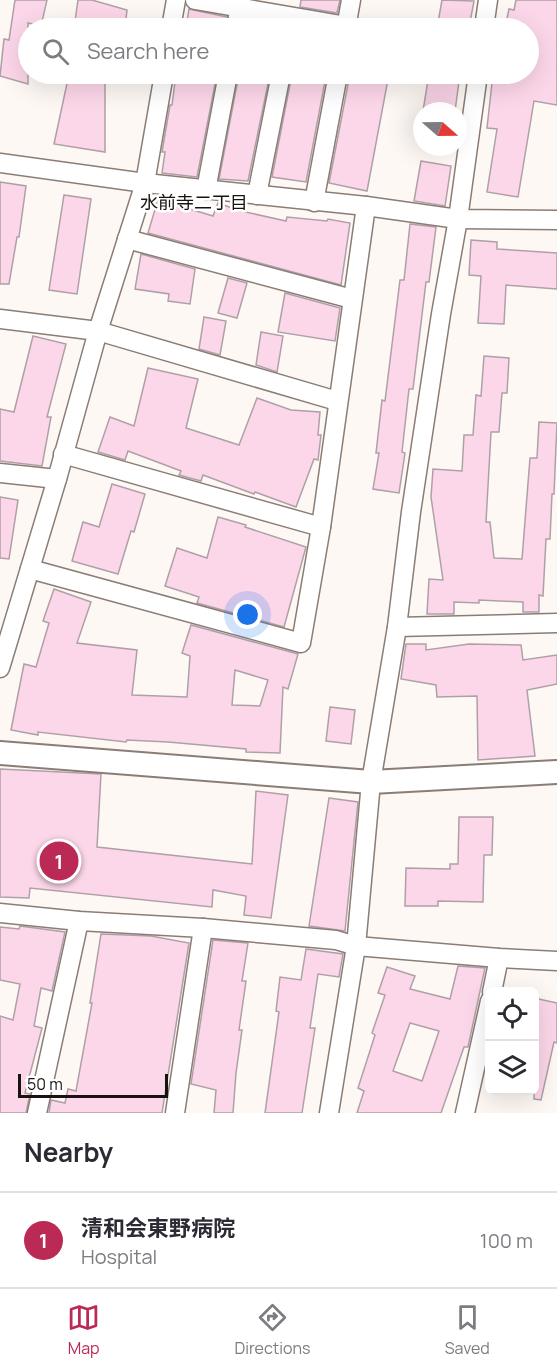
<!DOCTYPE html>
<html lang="en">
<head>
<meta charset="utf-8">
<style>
	:root { --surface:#fff; --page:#f2f2f3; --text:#2b2b33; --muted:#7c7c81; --line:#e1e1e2; --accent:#ba2a55 }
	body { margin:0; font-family:Manrope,"Noto Sans JP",sans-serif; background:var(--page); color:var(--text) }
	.controls { position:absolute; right:18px; bottom:18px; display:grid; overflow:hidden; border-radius:9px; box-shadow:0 6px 24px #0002 }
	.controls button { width:54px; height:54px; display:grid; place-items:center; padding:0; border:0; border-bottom:2px solid var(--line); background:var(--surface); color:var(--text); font:30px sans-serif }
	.compass { position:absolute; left:413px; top:102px; width:54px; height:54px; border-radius:50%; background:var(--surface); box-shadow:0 6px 24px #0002; rotate:110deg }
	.scale { position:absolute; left:18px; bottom:15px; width:150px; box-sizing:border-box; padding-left:6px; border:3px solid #181310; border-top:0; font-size:16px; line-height:21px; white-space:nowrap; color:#181310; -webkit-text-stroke:4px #fff; paint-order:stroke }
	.you { position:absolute; left:248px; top:615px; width:21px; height:21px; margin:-15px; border:4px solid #fff; border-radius:50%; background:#1a73e8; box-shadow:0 0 0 9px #1a73e833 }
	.badge { display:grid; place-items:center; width:39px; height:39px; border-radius:50%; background:var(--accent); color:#fff; font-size:20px; font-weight:700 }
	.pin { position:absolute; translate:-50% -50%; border:3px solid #fff; box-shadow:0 2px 6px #0006 }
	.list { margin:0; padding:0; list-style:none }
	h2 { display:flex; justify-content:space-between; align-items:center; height:78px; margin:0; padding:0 24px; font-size:26px }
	h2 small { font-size:20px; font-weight:400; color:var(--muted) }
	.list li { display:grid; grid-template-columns:39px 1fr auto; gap:18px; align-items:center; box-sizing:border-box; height:96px; padding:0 24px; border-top:2px solid var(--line) }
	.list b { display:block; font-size:22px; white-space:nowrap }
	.list p { margin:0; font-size:20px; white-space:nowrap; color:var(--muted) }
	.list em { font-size:20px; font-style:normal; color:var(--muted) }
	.icon { flex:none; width:33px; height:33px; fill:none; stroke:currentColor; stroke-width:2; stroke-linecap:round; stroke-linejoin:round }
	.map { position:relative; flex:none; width:557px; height:1113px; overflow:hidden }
	.search { position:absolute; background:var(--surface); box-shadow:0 6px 24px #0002; left:18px; right:18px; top:18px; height:66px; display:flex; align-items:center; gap:15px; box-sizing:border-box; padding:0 21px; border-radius:33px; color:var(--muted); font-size:22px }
	.sheet { height:174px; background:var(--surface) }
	nav { display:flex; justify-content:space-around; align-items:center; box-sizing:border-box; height:84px; border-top:2px solid var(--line); background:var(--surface); font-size:16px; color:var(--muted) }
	nav a { display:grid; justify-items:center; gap:3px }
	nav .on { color:var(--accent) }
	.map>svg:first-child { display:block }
	.building { fill:#fcd7e9; stroke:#afa0a7; stroke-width:1.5; fill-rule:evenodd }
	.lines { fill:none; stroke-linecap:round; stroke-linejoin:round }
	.minor-casing { stroke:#8a7d75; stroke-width:21 }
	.tertiary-casing { stroke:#8a7d75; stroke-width:26 }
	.minor { stroke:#fff; stroke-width:18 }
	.tertiary { stroke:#fff; stroke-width:22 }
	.labels { text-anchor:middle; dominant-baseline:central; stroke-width:5; stroke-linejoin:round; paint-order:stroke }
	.neighbourhood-label { font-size:18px; fill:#181310; stroke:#fff }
</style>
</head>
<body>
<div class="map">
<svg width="557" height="1113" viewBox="0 0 557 1113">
	<rect width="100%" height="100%" fill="#fef8f4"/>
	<!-- building -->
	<g class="building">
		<path d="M15 0H47L41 26 28 23V84L0 76 4 39 9 40Z"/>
		<path d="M78 0H92L127 10 125 28H74Z"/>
		<path d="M301 0H340L337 13 300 7Z"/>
		<path d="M442 0 474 1 469 28H437Z"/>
		<path d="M516 0H557V105L534 101 518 197 487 192 497 129 487 128 493 74H528V28H505L509 9 514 10Z"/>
		<path d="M189 9 227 17 225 28H186Z"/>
		<path d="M69 74H105V152L54 144Z"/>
		<path d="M176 74H217L197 177 162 173 165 152H162L170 105H172Z"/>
		<path d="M239 74H270L248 181 219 179Z"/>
		<path d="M292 74 326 76 306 182 272 177Z"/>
		<path d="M354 74H389L367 191 329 183 349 79H352Z"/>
		<path d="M429 74H460L455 111H423Z"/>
		<path d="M421 161 451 166 445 206 414 201Z"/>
		<path d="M0 182 26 186 19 237H17L9 284H0Z"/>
		<path d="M64 195 91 199 77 294 49 290Z"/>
		<path d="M159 196 179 198 177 205 213 216 218 203 241 211 286 221 287 217 327 221 328 219 350 223 341 285 148 233Z"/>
		<path d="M410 224 436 227 429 282H426L413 389H409L402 452 405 453 399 493 373 489 379 453H376L382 400 385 401 400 280H404Z"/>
		<path d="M471 240 497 242V249L557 253V289L506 285 504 324 478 323 481 276 469 275Z"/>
		<path d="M141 254 195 269 190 304 168 301 169 294 135 289Z"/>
		<path d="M228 278 247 283 237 318 218 313Z"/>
		<path d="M285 293 340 308 335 341 278 332Z"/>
		<path d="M204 317 226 321 220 355 199 349Z"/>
		<path d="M261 332 283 336 277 372 256 365Z"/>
		<path d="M33 336 66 344 47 417H51L42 466 0 461V409L14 412Z"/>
		<path d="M484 356 509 358 507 393H502L499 432H491L486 522H490L494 558 522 559 530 458H537L539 422 557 423 554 494H552L550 539H546L543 596 539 595V612H523V602L479 600V603L454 602V614H427L429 579 443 580 431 497 433 469 462 471 464 435H473L476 395 481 396Z"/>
		<path d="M148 368 198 379 186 428 239 445 257 398 291 410 320 412 318 435H321L318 460 314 459 296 507 255 492 254 494 203 475 201 481 179 475 181 471 128 451 125 460 98 452 110 417 134 426Z"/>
		<path d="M112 484 145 494 134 532 131 531 118 574 72 561 83 522 99 527Z"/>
		<path d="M0 497 18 500 9 559 0 558Z"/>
		<path d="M218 517 246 525 245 527 306 547 284 627 197 603 199 597 165 586 177 548 207 558Z"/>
		<path d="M54 589 91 602 77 643 137 650 132 695 187 697 190 656 182 653 191 625 298 654 288 689 283 687 280 753 246 752V749L168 742 127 740 126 742 38 732V735L11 730 24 664 36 667 49 623 43 621ZM235 670 268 680 260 706 232 705Z"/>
		<path d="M406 644H426V650L469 644 521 645 523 660 557 655V684L527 690 535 756 478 760 477 696 437 697 436 685 401 679Z"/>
		<path d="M330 707 355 710 351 744 326 741Z"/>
		<path d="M0 769 101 774 97 847 243 863 252 864 256 791 288 795 271 918 244 915 246 896 213 890 212 907 30 888 29 898 0 897Z"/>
		<path d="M329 798 358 802 345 931 309 926Z"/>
		<path d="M459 817H493L492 855H484L483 902 438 901V906H405L406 868 450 869V864H458Z"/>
		<path d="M20 926 65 932 52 991 41 988 34 1026 42 1028 25 1093 30 1094 26 1113H0V1016L13 1020 20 984 0 980V927L19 929Z"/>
		<path d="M101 934 151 936 189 943 162 1113H49L51 1100 65 1103 68 1089 76 1091 92 1003H90Z"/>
		<path d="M213 940 248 943 242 981H246L239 1030H242L236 1073 233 1113H214L216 1090 191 1084Z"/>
		<path d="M306 949 343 954 339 977 318 974 310 1028H315L302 1113H265L279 1012 276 1011 280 977 301 980Z"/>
		<path d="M458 966 485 968 468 1047H464L441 1113H357L364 1091 358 1088 375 1035 372 1033 385 995 378 993 387 967 415 976 410 989 450 999ZM410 1023 439 1031 422 1081 393 1071Z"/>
		<path d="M534 998 557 1003V1043L554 1042 541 1100 534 1099Z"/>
	</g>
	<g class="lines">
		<!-- minor casing -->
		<g class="minor-casing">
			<g id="minor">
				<path d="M195 0 347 26"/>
				<path d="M171 28 176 0"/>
				<path d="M236 28 241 0"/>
				<path d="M346 28 351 0"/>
				<path d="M484 28 488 0"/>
				<path d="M0 163 145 183 366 206 458 219 557 220"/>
				<path d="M206 190 228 74"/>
				<path d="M257 195 281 74"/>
				<path d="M314 202 338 74"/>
				<path d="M127 239 352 299"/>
				<path d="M0 319 98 331 337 401"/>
				<path d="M63 454 321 527"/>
				<path d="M0 473 57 479"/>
				<path d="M30 569 301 643 321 527 366 206"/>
				<path d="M397 627 557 623"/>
				<path d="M0 668 57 479 98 331 145 183 164 74"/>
				<path d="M0 913 79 921 203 928 336 940 356 946 499 958 557 961"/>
				<path d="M492 992 499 958"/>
				<path d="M37 1113 79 921"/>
				<path d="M175 1113 203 928"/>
				<path d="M329 1113 356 946 371 782 397 627 411 512 441 314 458 219 478 74"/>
				<path d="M465 1113 490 1001"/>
			</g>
		</g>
		<!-- tertiary casing -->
		<g class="tertiary-casing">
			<path id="tertiary" d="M0 753 371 782 557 772"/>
		</g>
		<!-- minor -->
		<use href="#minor" class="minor"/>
		<!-- tertiary -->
		<use href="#tertiary" class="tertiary"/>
	</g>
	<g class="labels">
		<!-- neighbourhood labels -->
		<g class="neighbourhood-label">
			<text x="194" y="202">水前寺二丁目</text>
		</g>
	</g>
</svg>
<div class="controls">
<button><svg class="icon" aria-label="locate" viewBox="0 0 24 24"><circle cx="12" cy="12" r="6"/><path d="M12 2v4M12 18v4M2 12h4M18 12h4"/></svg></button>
<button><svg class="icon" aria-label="layers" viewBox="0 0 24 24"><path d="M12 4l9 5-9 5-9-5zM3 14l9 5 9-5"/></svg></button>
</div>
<svg class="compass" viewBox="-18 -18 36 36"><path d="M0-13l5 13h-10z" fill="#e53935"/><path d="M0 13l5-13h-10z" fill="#7c7c81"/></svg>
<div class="scale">50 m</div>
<div class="you"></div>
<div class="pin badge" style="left:59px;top:861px">1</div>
<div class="search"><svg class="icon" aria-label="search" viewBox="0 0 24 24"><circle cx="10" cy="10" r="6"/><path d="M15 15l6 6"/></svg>Search here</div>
</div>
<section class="sheet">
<h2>Nearby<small></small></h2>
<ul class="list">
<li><span class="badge">1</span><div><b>清和会東野病院</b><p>Hospital</p></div><em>100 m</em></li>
</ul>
</section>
<nav>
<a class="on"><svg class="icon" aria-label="map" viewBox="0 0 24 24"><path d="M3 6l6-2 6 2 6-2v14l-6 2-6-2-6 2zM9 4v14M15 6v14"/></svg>Map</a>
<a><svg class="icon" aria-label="directions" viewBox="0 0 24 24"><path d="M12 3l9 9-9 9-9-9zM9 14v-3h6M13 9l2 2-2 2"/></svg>Directions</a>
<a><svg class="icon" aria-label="saved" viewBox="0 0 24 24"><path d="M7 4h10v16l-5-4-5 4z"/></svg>Saved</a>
</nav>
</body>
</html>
